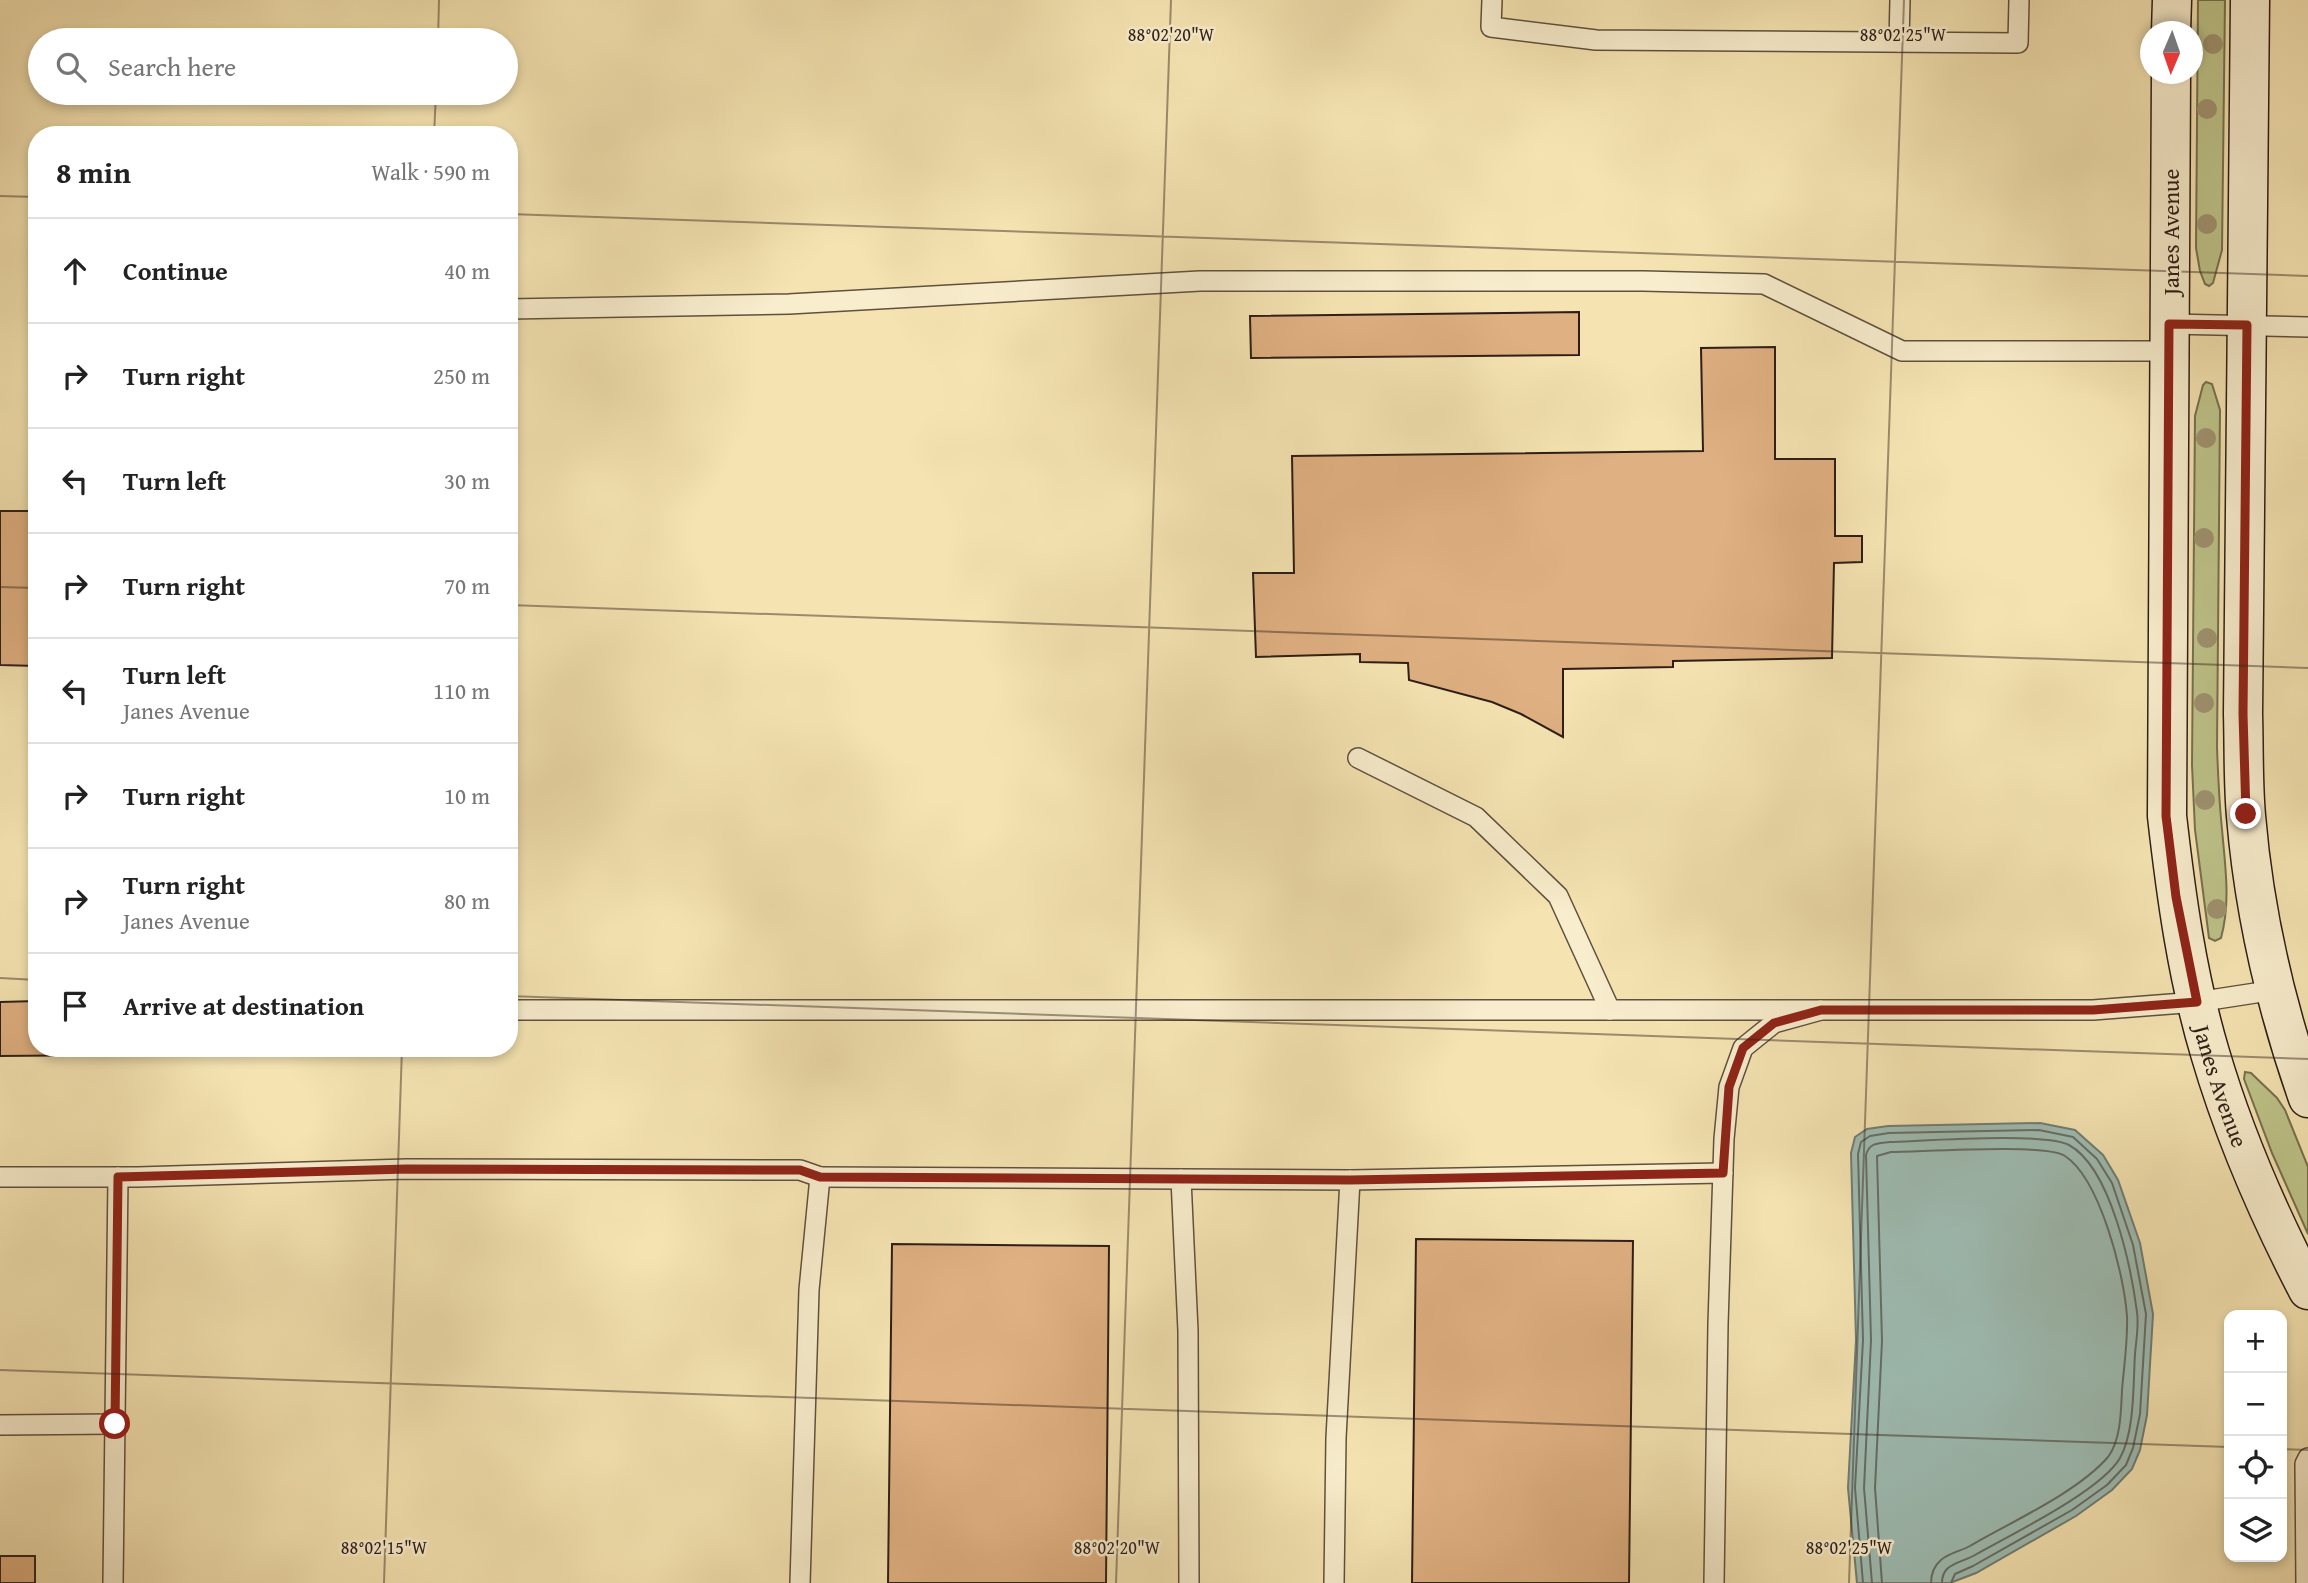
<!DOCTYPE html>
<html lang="en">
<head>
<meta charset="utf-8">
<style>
	:root { --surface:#fff; --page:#f6f6f6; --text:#222; --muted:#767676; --line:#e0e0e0 }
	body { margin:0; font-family:"Gentium Book Plus",serif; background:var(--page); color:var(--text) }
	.controls { position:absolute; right:21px; bottom:21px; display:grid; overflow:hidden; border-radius:14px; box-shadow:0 4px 10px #0003 }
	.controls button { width:63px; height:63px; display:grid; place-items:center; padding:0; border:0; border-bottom:2px solid var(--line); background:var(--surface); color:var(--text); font:35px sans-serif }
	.compass { position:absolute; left:2140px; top:21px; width:63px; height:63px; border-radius:50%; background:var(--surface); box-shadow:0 4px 10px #0003; rotate:182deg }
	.stop { position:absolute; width:21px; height:21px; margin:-16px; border:5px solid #8f2418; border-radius:50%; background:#fff }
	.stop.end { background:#8f2418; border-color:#fff; box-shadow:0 2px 7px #0008 }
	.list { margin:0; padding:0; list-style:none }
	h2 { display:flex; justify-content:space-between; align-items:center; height:91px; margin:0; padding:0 28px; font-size:30px }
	h2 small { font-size:23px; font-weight:400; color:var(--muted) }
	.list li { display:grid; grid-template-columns:46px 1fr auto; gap:21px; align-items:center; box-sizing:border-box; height:105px; padding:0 28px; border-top:2px solid var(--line) }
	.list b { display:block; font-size:26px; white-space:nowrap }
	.list p { margin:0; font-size:23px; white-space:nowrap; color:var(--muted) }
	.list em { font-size:23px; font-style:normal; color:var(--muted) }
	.icon { flex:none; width:38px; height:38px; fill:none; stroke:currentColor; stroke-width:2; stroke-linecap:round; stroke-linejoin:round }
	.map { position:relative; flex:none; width:2308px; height:1583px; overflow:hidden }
	.search { position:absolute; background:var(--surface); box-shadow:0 4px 10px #0003; left:28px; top:28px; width:490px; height:77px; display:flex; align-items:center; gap:18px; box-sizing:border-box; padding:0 24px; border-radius:38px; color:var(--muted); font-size:26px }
	.panel { position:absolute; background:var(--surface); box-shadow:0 4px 10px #0003; left:28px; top:126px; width:490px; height:931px; border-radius:28px }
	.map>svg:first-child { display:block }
	.green { fill:#bec48a; stroke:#767150; stroke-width:2 }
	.water { fill:#9ebdb4; stroke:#717d75; stroke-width:2 }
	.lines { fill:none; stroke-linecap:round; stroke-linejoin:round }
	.shore { stroke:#666e66; stroke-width:2 }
	.building { fill:#dfb081; stroke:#2e1e17; stroke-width:2 }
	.lane-casing { stroke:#60503e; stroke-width:22 }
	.secondary-casing { stroke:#2e1e17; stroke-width:41 }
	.lane { stroke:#f8edcd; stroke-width:19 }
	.secondary { stroke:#f8edcd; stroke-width:38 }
	.tree { fill:#9f9370 }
	.route { stroke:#8f2418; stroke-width:9 }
	.ticks { fill:none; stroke:#2e1e17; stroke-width:2; stroke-opacity:0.45 }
	.labels { text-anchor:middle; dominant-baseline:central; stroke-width:5; stroke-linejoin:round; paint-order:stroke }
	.street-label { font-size:23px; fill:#2e1e17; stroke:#f8edcd }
	.ticks-label { font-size:18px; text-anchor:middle; fill:#2e1e17; stroke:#f8edcd; stroke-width:5; stroke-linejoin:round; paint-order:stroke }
</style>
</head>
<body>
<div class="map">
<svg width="2308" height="1583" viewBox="0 0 2308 1583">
	<rect width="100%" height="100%" fill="#f5e4b2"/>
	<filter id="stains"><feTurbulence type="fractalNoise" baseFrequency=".00286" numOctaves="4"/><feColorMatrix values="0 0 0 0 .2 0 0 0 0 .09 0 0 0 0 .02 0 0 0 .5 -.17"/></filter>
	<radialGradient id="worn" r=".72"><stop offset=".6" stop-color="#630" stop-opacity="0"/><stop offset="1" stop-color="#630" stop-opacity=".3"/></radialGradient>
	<!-- green -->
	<g class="green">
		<path d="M2198 0H2225L2222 250 2213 283 2209 286 2205 284 2200 271 2196 248Z"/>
		<path d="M2206 382 2212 384 2220 410 2217 747C2218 774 2219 801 2222 829 2225 866 2231 901 2221 938L2215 941 2209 938 2195 830 2192 765 2195 416 2203 385Z"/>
		<path d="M2245 1072 2251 1073 2277 1098 2285 1110 2308 1167V1234L2272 1153 2244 1079Z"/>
	</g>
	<!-- water -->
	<path class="water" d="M2040 1123 2075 1130 2103 1155 2118 1180 2140 1243 2153 1314 2147 1415 2140 1450 2132 1469 2112 1490 2076 1516 1976 1573 1950 1583H1857L1848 1488 1856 1340 1851 1153 1855 1137 1867 1129 1888 1126Z"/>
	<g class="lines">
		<!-- shore -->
		<g class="shore">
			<path d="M1863 1583 1855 1488 1863 1340 1858 1154 1861 1142 1870 1136 1889 1133 2039 1130 2073 1137 2097 1159 2112 1183 2133 1245 2146 1314 2140 1414 2133 1448 2126 1465 2107 1485 2072 1510 1973 1566 1955 1574 1951 1583"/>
			<path d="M1872 1583 1864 1488 1871 1340 1866 1155C1869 1143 1878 1143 1890 1142 1923 1141 2045 1132 2069 1145 2111 1168 2131 1267 2137 1312 2139 1326 2136 1341 2135 1354 2133 1385 2135 1431 2120 1458 2101 1491 2010 1535 1975 1555 1967 1560 1954 1562 1947 1569 1943 1573 1942 1577 1942 1583"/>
			<path d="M1882 1583 1875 1488 1882 1341 1877 1156 1891 1152C1920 1152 2046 1143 2065 1156 2100 1179 2124 1274 2127 1316 2128 1340 2124 1366 2122 1390 2121 1410 2121 1440 2108 1457 2078 1492 2011 1522 1970 1546 1961 1551 1949 1553 1941 1560 1934 1566 1931 1574 1931 1583"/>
		</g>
	</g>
	<!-- building -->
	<g class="building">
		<path d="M1579 312V355L1251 358 1250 316Z"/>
		<path d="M1775 347V459H1835V536H1862V562L1834 563 1832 658 1673 661V667L1563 669V737L1521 714 1492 702 1409 680 1408 663 1360 662V654L1256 657 1253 573H1294L1292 456 1703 451 1701 348Z"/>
		<path d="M0 511H37V666L0 665Z"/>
		<path d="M37 1001V1048H223V1054L0 1056V1002Z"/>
		<path d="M1416 1239 1633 1241 1629 1583H1412Z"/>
		<path d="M892 1244 1109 1246 1106 1583H888Z"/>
		<rect x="0" y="1556" width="35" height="27"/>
	</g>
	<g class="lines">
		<!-- lane casing -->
		<g class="lane-casing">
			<g id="lane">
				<path d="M1492 0 1491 27 1596 40 2018 43 2019 0"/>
				<path d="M1899 42 1900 0"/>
				<path d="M509 309 789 304 1200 281H1643L1764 284 1902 351H2169"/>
				<path d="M2169 324 2308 327"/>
				<path d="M1358 758 1476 817 1558 896 1610 1010"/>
				<path d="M509 1010H1821"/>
				<path d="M0 1177H138L407 1169 800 1170 820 1177 809 1290 800 1583"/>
				<path d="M820 1177 1181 1179 1188 1331 1189 1583"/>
				<path d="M1181 1179 1350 1180 1336 1438 1334 1583"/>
				<path d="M1350 1180 1723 1173"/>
				<path d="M0 1425 115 1424"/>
				<path d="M113 1583 118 1177"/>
				<path d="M1714 1583 1718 1324 1724 1139 1729 1087 1743 1048 1774 1023 1821 1010H2093L2197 1002 2275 990"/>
				<path d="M2306 1583 2305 1464 2308 1458"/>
			</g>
		</g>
		<!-- secondary casing -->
		<g class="secondary-casing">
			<g id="secondary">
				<path d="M2250 0 2243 714C2244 748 2243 782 2246 816 2254 912 2276 1007 2308 1098"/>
				<path d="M2171 32 2172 0"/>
				<path id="s1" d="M2171 74 2167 816C2176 895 2187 976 2210 1053 2234 1135 2268 1213 2308 1290"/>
			</g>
		</g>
		<!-- lane -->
		<use href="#lane" class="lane"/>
		<!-- secondary -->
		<use href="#secondary" class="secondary"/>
	</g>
	<!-- trees -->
	<g class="tree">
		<circle cx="2213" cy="44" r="10"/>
		<circle cx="2207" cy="109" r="10"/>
		<circle cx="2207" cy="224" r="10"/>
		<circle cx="2206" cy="438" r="10"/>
		<circle cx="2204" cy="538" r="10"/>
		<circle cx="2207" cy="638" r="10"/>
		<circle cx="2204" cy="703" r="10"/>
		<circle cx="2205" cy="800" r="10"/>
		<circle cx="2217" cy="909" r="10"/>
	</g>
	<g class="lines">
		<!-- route -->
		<path class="route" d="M115 1424 118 1177 407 1169 800 1170 820 1177 1350 1180 1723 1173 1729 1087 1743 1048 1774 1023 1821 1010H2093L2197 1002 2176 897 2166 816 2169 324 2247 325 2243 714 2246 814"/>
	</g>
	<!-- ticks -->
	<path class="ticks" d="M438 40 439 0M434 135 436 93M0 196 37 197M509 214 2308 276M0 587 37 588M509 605 2308 668M0 978 37 980M509 996 2308 1059M0 1370 2229 1447M2282 1449 2308 1450M384 1583 402 1048M1116 1583 1171 0M1849 1583 1904 0"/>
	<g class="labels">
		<!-- street labels -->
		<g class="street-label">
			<text transform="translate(2170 232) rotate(-90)">Janes Avenue</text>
			<text stroke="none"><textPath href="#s1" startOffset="1018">Janes Avenue</textPath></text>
		</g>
	</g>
	<g class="ticks-label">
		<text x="1171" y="41">88°02'20"W</text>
		<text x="1903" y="41">88°02'25"W</text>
		<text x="384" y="1554">88°02'15"W</text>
		<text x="1117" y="1554">88°02'20"W</text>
		<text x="1849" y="1554">88°02'25"W</text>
	</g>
	<rect width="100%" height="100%" filter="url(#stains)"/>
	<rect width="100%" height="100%" fill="url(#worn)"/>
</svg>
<div class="controls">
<button>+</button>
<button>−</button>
<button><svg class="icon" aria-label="locate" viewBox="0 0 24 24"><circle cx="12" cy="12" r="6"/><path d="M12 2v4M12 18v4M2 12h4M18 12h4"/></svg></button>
<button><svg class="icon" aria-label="layers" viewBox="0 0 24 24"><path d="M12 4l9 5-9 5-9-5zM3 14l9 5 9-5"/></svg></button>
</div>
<svg class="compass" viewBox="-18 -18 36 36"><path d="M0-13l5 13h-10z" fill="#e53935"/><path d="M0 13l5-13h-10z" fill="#767676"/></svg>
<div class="stop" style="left:115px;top:1424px"></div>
<div class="stop end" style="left:2246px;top:814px"></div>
<div class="search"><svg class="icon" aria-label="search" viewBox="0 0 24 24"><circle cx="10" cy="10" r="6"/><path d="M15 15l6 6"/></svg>Search here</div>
<section class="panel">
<h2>8 min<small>Walk · 590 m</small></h2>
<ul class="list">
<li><svg class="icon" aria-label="ahead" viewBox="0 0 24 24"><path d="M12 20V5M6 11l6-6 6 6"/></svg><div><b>Continue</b></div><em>40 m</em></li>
<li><svg class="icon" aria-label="right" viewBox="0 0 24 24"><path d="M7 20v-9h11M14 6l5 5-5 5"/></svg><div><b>Turn right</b></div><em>250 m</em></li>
<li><svg class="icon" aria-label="left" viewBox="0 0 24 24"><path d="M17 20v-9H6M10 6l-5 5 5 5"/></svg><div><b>Turn left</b></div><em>30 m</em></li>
<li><svg class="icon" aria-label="right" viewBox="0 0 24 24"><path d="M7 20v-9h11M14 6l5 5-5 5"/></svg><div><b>Turn right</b></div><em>70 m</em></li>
<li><svg class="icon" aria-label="left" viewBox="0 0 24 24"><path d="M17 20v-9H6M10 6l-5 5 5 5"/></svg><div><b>Turn left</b><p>Janes Avenue</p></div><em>110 m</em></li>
<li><svg class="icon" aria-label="right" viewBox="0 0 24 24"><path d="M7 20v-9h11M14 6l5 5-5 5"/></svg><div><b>Turn right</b></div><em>10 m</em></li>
<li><svg class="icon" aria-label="right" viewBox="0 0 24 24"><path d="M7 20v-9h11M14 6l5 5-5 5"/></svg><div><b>Turn right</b><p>Janes Avenue</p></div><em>80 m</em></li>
<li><svg class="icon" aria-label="arrive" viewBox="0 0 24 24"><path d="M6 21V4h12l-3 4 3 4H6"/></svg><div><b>Arrive at destination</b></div></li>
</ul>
</section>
</div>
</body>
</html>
